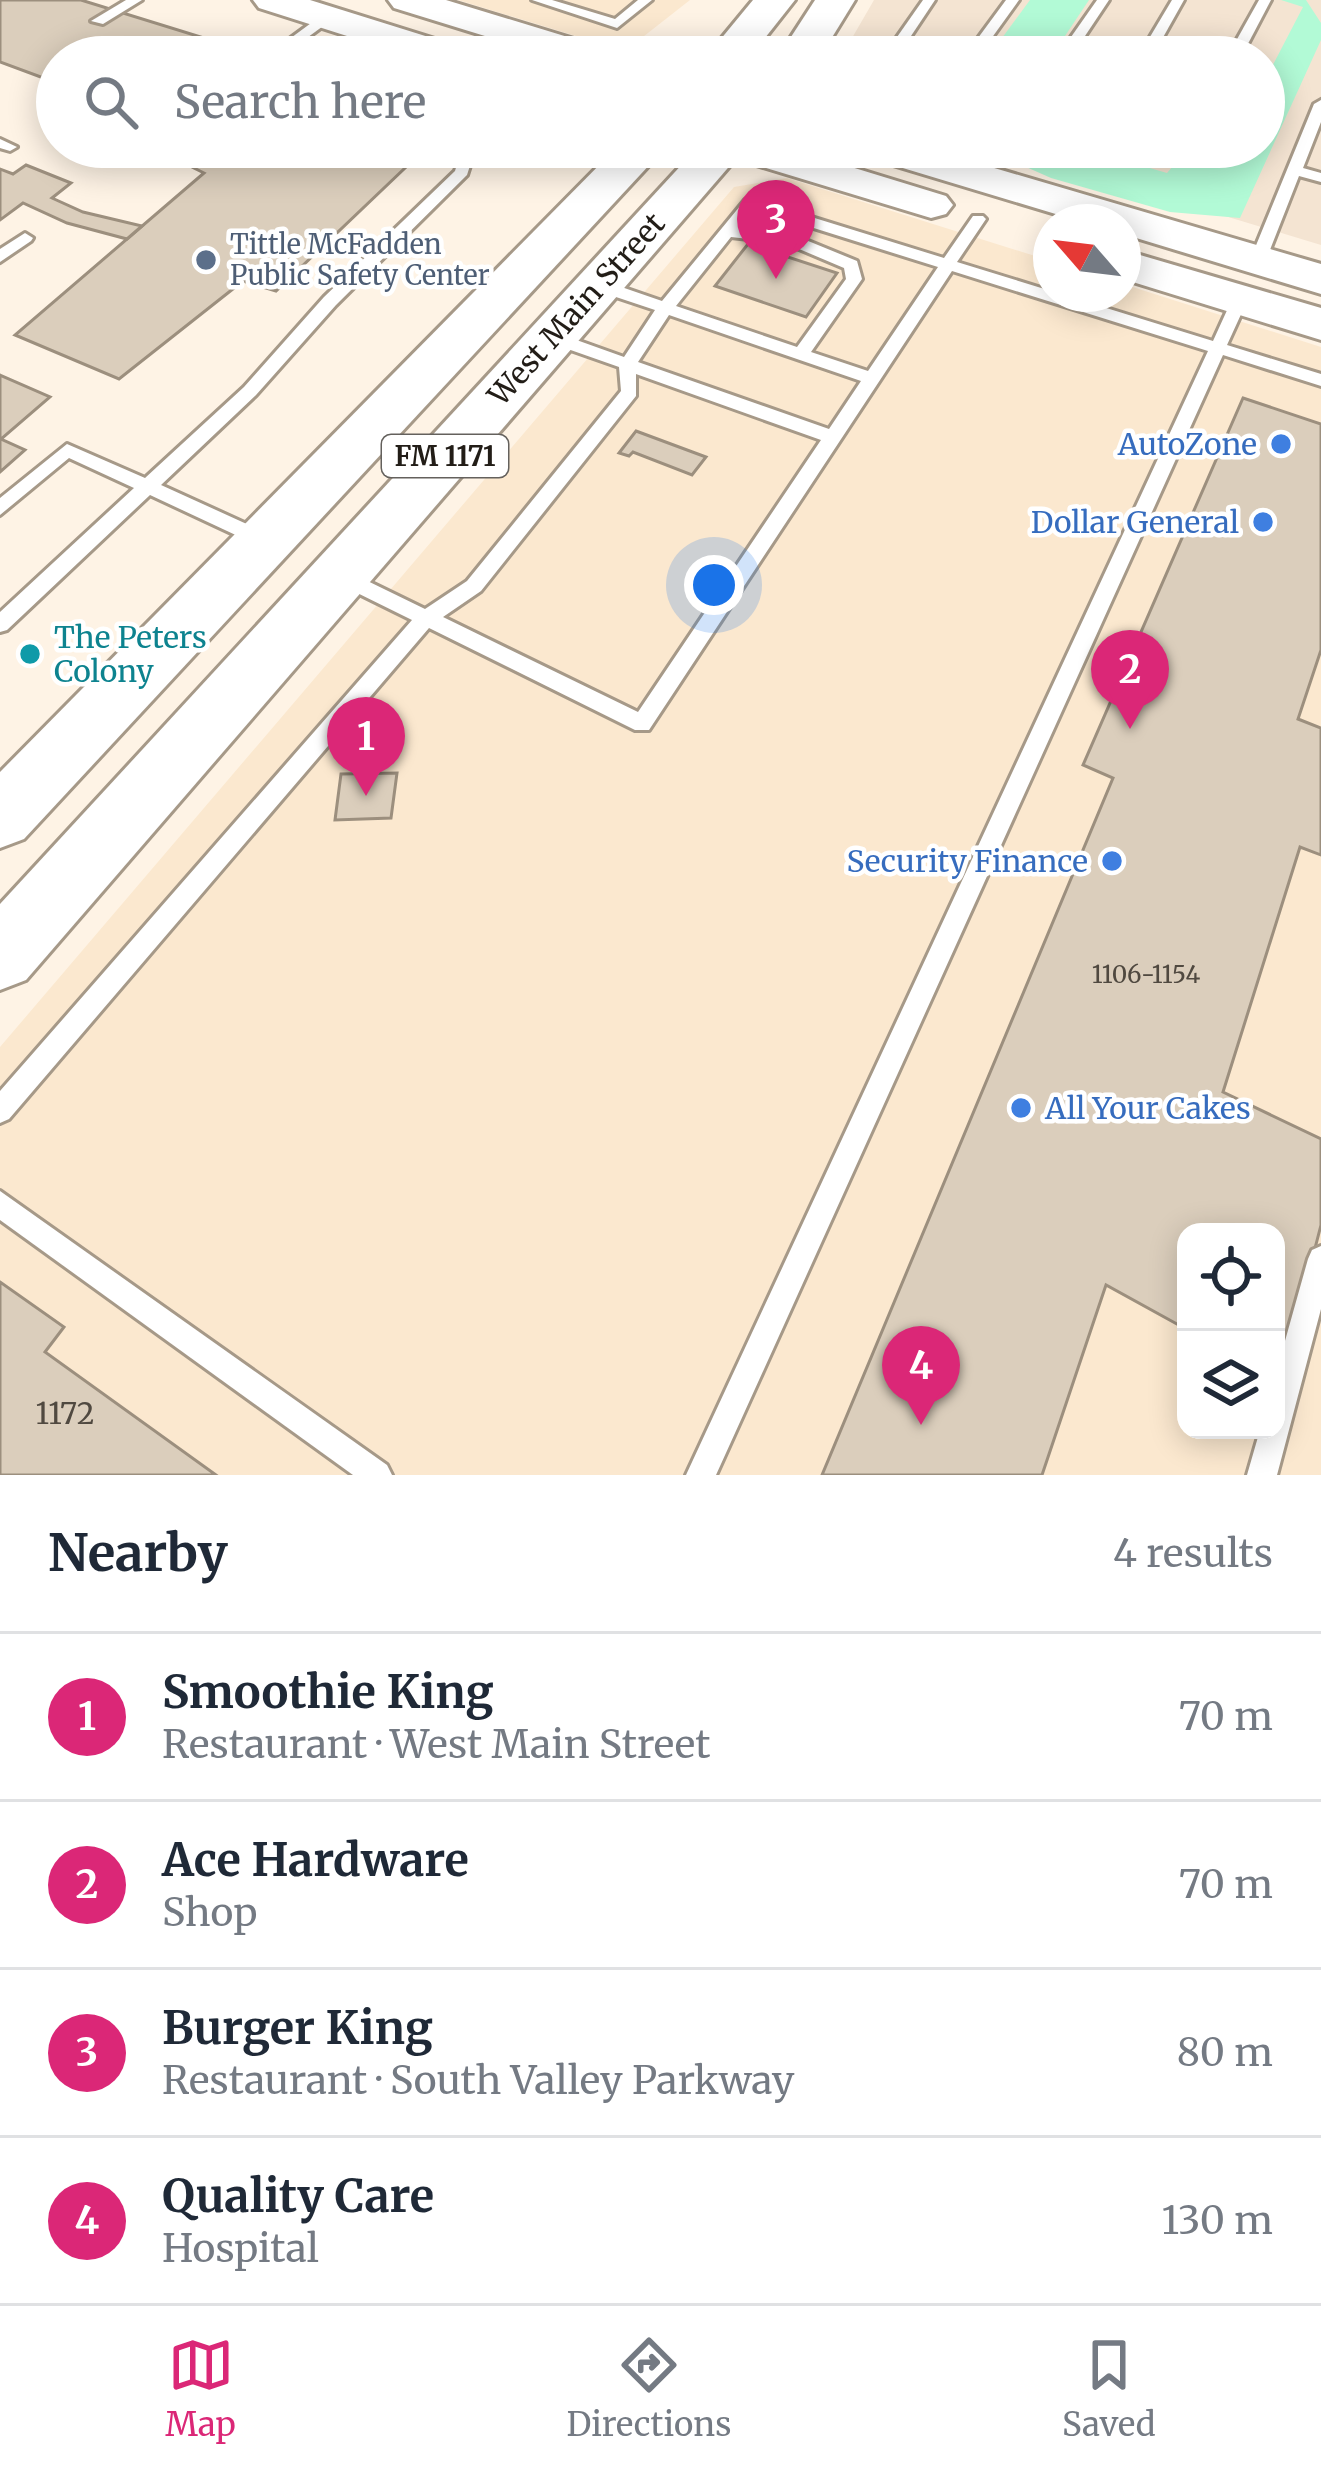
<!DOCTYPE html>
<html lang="en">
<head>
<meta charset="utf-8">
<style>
	:root { --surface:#fff; --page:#f6f6f7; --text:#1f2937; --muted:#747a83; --line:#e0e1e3; --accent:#db2777 }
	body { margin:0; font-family:Merriweather,serif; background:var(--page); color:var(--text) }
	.controls { position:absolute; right:36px; bottom:36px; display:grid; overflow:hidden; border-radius:24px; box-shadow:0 6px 30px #0003 }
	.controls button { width:108px; height:108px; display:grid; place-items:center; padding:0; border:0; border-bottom:3px solid var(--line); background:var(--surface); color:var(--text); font:60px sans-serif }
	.compass { position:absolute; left:1033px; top:204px; width:108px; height:108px; border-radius:50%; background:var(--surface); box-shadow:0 6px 30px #0003; rotate:298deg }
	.you { position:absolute; left:714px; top:585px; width:42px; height:42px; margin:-30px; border:9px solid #fff; border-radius:50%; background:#1a73e8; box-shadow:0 0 0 18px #1a73e833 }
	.badge { display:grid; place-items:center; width:78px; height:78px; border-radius:50%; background:var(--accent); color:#fff; font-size:39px; font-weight:700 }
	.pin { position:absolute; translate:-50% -99px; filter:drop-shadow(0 3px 6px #0008) }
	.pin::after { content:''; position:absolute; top:63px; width:42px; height:36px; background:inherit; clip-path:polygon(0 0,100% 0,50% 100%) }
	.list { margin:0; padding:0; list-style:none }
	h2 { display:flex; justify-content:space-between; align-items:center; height:156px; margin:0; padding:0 48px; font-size:51px }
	h2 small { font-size:39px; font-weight:400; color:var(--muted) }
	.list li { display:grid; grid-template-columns:78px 1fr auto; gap:36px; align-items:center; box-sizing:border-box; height:168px; padding:0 48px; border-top:3px solid var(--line) }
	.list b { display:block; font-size:45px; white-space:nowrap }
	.list p { margin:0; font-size:39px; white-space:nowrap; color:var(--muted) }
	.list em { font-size:39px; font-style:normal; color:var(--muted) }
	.icon { flex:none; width:66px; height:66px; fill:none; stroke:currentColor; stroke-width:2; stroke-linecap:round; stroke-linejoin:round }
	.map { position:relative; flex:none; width:1321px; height:1475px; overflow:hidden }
	.search { position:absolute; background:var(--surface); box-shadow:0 6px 30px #0003; left:36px; right:36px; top:36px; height:132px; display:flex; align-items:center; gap:30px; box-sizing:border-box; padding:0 42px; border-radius:66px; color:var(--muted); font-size:45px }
	.sheet { height:828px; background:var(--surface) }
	nav { display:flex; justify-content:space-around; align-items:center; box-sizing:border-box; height:168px; border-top:3px solid var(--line); background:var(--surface); font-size:33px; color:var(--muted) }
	nav a { display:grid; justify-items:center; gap:6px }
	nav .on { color:var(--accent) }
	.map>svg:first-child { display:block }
	.built { fill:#fbe8cf; fill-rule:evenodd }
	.education { fill:#f4e4d2 }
	.green { fill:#b2fad6 }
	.building { fill:#dbcebc; stroke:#9c8f7e; stroke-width:3 }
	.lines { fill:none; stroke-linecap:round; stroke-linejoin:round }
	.lane-casing { stroke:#a69988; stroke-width:6 }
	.secondary-casing { stroke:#a69988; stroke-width:6 }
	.primary-casing { stroke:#a69988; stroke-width:6 }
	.lane { fill:#fff; fill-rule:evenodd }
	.secondary { fill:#fff; fill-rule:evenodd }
	.primary { fill:#fff; fill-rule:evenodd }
	.service-dot { fill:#5c6f8a; stroke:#fff; stroke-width:4.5 }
	.shop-dot { fill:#3f7fe0; stroke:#fff; stroke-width:4.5 }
	.culture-dot { fill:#0f9aa8; stroke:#fff; stroke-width:4.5 }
	.labels { text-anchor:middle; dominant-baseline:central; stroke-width:9; stroke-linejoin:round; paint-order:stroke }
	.number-label { font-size:24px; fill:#504940 }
	.far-service-label { font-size:27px; fill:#4e5e75; stroke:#fff; text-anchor:start }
	.shield { fill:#fff; stroke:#64615d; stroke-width:3 }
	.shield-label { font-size:27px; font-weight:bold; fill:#221d17 }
	.street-label { font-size:30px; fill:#221d17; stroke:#fff }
	.shop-label { font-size:30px; fill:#366cbe; stroke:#fff; text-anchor:end }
	.culture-label { font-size:30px; fill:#0d838f; stroke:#fff; text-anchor:start }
	.near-number-label { font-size:30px; fill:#504940 }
</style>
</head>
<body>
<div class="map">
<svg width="1321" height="1475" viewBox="0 0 1321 1475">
	<rect width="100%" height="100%" fill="#fef3e5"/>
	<!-- built -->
	<g class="built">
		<path d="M458 0H690L625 51Z"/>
		<path d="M787 178 1051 261V294H1123V284L1321 347V1475H0V1047L734 187ZM1186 1232H1276V1430H1186Z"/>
	</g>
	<!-- education -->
	<path class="education" d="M874 0H1321V245L997 147H1264V57H841Z"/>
	<!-- green -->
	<g class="green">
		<path d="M1030 0H1089L1051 57H988Z"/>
		<path d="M1281 0H1306L1321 23V40L1240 218 1170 212 1051 178 981 147H1077L1167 173 1179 159 1197 160 1206 153 1225 157 1231 147H1264V82L1303 7Z"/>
	</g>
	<!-- building -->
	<g class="building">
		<path d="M0 0H81L217 42 196 57H57V83L0 62Z"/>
		<path d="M109 147H161L140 161Z"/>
		<path d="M223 147H427L276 291 243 281 119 379 15 335 204 173 194 168Z"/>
		<path d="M26 165 71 183 52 198 83 212 142 226 127 239 67 223 23 203 0 220V169L13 174Z"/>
		<path d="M748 244 837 273 806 317 715 286Z"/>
		<path d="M0 375 50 397 1 439 25 450 0 472Z"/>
		<path d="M1243 398 1321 424V650L1298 719 1321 728V855L1300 847 1223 1092 1321 1139V1225L1281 1380 1276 1377V1232H1186V1329L1106 1285 1042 1475H822L1113 778 1083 765Z"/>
		<path d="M636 431 706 457 692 475 633 452 629 456 619 453Z"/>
		<path d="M397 773 391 818 335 820 341 774Z"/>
		<path d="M0 1282 64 1327 45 1352 216 1475H0Z"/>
	</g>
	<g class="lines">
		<!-- lane casing -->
		<g class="lane-casing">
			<g id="lane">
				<path d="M126 0H142L103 24 91 21Z"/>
				<path d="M532 0H552L615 19 638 0H652L617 28Z"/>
				<path d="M923 0H935L897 57H883Z"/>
				<path d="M1006 0H1019L978 57H964Z"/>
				<path d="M1097 0H1109L1071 57H1057Z"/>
				<path d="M1172 0H1184L1152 57H1138Z"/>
				<path d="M1259 0H1271L1241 57H1227Z"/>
				<path d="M322 15 334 18 281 57H265Z"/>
				<path d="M1321 100V122L1303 168 1321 173V182L1299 176 1266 260 1258 265 1252 264 1250 260 1314 104Z"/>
				<path d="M0 139 17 147 10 151 0 148Z"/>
				<path d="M462 147H476L467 175 336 305 256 395 161 485 271 535 273 540 271 545H257L150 495 7 630 0 632V612L134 488 69 458 0 515V498L67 444 145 478 244 387 324 297 455 171Z"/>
				<path d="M750 198 944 258 973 216H983L986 219 957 262 1051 291V294H1061L1213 341 1234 295H1246L1248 299 1227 345 1321 374V386L1223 355 716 1475H686L1208 351 952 271 649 730H635L429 628 9 1119 0 1123V1091L412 620 333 581 330 576 333 571H347L425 609 467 581 621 391 619 367 545 341V333H557L624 357 655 310 592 289V281H604L662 301 745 200ZM753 209 938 267 868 371 811 352 862 279 857 261 796 236 739 227ZM731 237 785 243 844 268 846 279 797 347 676 306ZM669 315 861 381 829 429 638 362ZM636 374 821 440 638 712 443 617 481 591 636 396Z"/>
				<path d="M25 233 33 238 31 241 0 262V249Z"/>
				<path d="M0 1191 387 1465 392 1475H353L0 1220Z"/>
				<path d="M1321 1246V1309L1277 1475H1247L1260 1430H1276V1373L1308 1259 1312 1250Z"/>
			</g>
		</g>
		<!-- secondary casing -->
		<g class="secondary-casing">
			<g id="secondary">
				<path d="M253 0H310L467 49 472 57H413L259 8Z"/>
				<path d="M388 0H446L607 49 612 57H553L394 8Z"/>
				<path d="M721 147H786L946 196 953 205 946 214 931 218 727 156Z"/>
				<path d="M857 147H923L1321 264V294L1123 234V222H1082L863 156Z"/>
				<path d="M1123 250 1321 308V340L1123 279Z"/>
			</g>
		</g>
		<!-- primary casing -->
		<g class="primary-casing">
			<g id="primary">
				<path d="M753 0H795L750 57H706Z"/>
				<path d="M815 0H855L820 57H778Z"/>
				<path d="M617 147H666L24 839 0 848V772Z"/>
				<path d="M698 147H746L26 980 0 990V904Z"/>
			</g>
		</g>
		<!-- lane -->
		<use href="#lane" class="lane"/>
		<!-- secondary -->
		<use href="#secondary" class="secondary"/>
		<!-- primary -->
		<use href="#primary" class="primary"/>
	</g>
	<!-- markers -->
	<circle class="service-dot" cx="206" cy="260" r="12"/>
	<g class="shop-dot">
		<circle cx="1281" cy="444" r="12"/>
		<circle cx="1263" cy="522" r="12"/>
		<circle cx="1112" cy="861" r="12"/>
		<circle cx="1021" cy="1108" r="12"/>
	</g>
	<circle class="culture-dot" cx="30" cy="654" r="12"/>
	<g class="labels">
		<!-- number labels -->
		<g class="number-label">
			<text x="1146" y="974">1106-1154</text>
		</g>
		<!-- far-service labels -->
		<g class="far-service-label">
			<text x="230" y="244">Tittle McFadden<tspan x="230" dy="31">Public Safety Center</tspan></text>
		</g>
		<!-- shield labels -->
		<rect class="shield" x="382" y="435" width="126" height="42" rx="9"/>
		<g class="shield-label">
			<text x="445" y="456">FM 1171</text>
		</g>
		<!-- street labels -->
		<g class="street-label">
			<text transform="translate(576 309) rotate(-48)">West Main Street</text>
		</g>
		<!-- shop labels -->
		<g class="shop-label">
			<text x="1257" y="444">AutoZone</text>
			<text x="1239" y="522">Dollar General</text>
			<text x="1088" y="861">Security Finance</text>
			<text x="1045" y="1108" text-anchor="start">All Your Cakes</text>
		</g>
		<!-- culture labels -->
		<g class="culture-label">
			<text x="54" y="637">The Peters<tspan x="54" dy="34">Colony</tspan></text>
		</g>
		<!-- near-number labels -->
		<g class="near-number-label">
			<text x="65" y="1413">1172</text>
		</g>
	</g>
</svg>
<div class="controls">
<button><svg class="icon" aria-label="locate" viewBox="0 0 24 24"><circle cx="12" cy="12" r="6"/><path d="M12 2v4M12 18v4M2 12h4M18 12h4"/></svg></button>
<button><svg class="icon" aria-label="layers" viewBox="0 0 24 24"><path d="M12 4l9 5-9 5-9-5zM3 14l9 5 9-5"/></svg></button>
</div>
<svg class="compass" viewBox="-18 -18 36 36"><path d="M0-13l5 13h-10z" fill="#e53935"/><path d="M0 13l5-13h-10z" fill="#747a83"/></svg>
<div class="you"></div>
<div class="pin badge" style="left:366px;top:796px">1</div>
<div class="pin badge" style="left:1130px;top:729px">2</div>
<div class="pin badge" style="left:776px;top:279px">3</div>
<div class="pin badge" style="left:921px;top:1425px">4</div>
<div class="search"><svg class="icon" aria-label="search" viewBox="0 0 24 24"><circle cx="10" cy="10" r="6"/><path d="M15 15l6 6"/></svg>Search here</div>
</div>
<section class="sheet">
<h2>Nearby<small>4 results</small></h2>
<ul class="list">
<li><span class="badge">1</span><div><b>Smoothie King</b><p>Restaurant · West Main Street</p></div><em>70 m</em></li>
<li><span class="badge">2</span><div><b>Ace Hardware</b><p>Shop</p></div><em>70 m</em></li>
<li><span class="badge">3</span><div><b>Burger King</b><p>Restaurant · South Valley Parkway</p></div><em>80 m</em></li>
<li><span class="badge">4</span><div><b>Quality Care</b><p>Hospital</p></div><em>130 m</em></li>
</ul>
</section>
<nav>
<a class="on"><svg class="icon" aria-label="map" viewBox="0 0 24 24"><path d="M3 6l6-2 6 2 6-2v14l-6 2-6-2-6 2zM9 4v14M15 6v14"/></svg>Map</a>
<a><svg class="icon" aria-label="directions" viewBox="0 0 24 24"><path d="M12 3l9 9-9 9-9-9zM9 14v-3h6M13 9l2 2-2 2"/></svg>Directions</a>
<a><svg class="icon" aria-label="saved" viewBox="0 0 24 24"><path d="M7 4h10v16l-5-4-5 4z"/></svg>Saved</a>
</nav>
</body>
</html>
